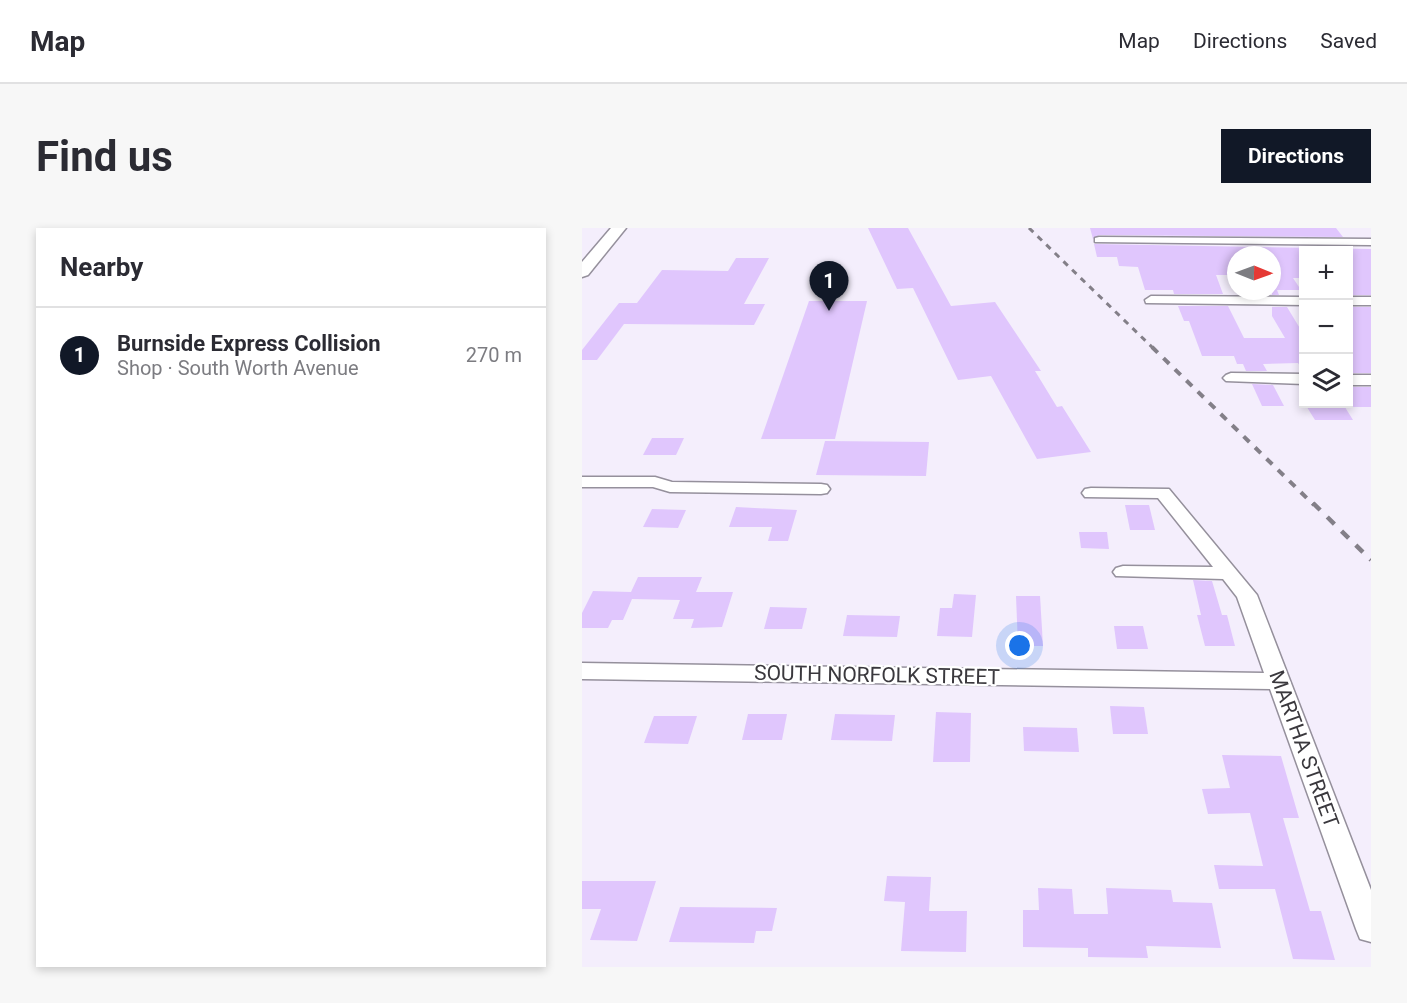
<!DOCTYPE html>
<html lang="en">
<head>
<meta charset="utf-8">
<style>
	:root { --surface:#fff; --page:#f7f7f7; --text:#2b2b33; --muted:#7c7c81; --line:#e1e1e2; --accent:#111827 }
	body { margin:0; font-family:Roboto,sans-serif; background:var(--page); color:var(--text) }
	.controls { position:absolute; right:18px; top:18px; display:grid; overflow:hidden; border-radius:0px; box-shadow:0 3px 9px #0003 }
	.controls button { width:54px; height:54px; display:grid; place-items:center; padding:0; border:0; border-bottom:2px solid var(--line); background:var(--surface); color:var(--text); font:30px sans-serif }
	.compass { position:absolute; left:645px; top:18px; width:54px; height:54px; border-radius:50%; background:var(--surface); box-shadow:0 3px 9px #0003; rotate:91deg }
	.you { position:absolute; left:438px; top:418px; width:21px; height:21px; margin:-15px; border:4px solid #fff; border-radius:50%; background:#1a73e8; box-shadow:0 0 0 9px #1a73e833 }
	.badge { display:grid; place-items:center; width:39px; height:39px; border-radius:50%; background:var(--accent); color:#fff; font-size:20px; font-weight:700 }
	.pin { position:absolute; translate:-50% -50px; filter:drop-shadow(0 2px 3px #0008) }
	.pin::after { content:''; position:absolute; top:32px; width:21px; height:18px; background:inherit; clip-path:polygon(0 0,100% 0,50% 100%) }
	.list { margin:0; padding:0; list-style:none }
	h2 { display:flex; justify-content:space-between; align-items:center; height:78px; margin:0; padding:0 24px; font-size:26px }
	h2 small { font-size:20px; font-weight:400; color:var(--muted) }
	.list li { display:grid; grid-template-columns:39px 1fr auto; gap:18px; align-items:center; box-sizing:border-box; height:96px; padding:0 24px; border-top:2px solid var(--line) }
	.list b { display:block; font-size:22px; white-space:nowrap }
	.list p { margin:0; font-size:20px; white-space:nowrap; color:var(--muted) }
	.list em { font-size:20px; font-style:normal; color:var(--muted) }
	.icon { flex:none; width:33px; height:33px; fill:none; stroke:currentColor; stroke-width:2; stroke-linecap:round; stroke-linejoin:round }
	.map { position:relative; flex:none; width:789px; height:739px; overflow:hidden; border-radius:0px }
	header { display:flex; align-items:center; gap:36px; box-sizing:border-box; height:84px; padding:0 30px; background:var(--surface); border-bottom:2px solid var(--line) }
	header strong { font-size:28px }
	nav { display:flex; gap:33px; margin-inline-start:auto; font-size:21px }
	.intro { display:flex; align-items:center; justify-content:space-between; box-sizing:border-box; height:144px; padding:0 36px }
	h1 { margin:0; font-size:42px }
	.button { padding:15px 27px; border-radius:0px; background:var(--accent); color:#fff; font-size:21px; font-weight:700 }
	main { display:flex; gap:36px; padding:0 36px }
	aside { flex:1; background:var(--surface); border-radius:0px; box-shadow:0 3px 9px #0003 }
	.map>svg:first-child { display:block }
	.building { fill:#e0c6fd }
	.lines { fill:none; stroke-linecap:round; stroke-linejoin:round }
	.minor-casing { stroke:#95909c; stroke-width:3 }
	.tertiary-casing { stroke:#95909c; stroke-width:3 }
	.minor { fill:#fff; fill-rule:evenodd }
	.tertiary { fill:#fff; fill-rule:evenodd }
	.rail-far2 { stroke:#837f88; stroke-width:3; stroke-dasharray:6 6; stroke-linecap:butt }
	.rail-far1 { stroke:#837f88; stroke-width:4; stroke-dasharray:8 8; stroke-linecap:butt }
	.rail { stroke:#837f88; stroke-width:4.5; stroke-dasharray:10 10; stroke-linecap:butt }
	.labels { text-anchor:middle; dominant-baseline:central; stroke-width:4.5; stroke-linejoin:round; paint-order:stroke }
	.street-label { font-size:21px; fill:#3a383d; stroke:#fff }
</style>
</head>
<body>
<header>
<strong>Map</strong>
<nav><a>Map</a><a>Directions</a><a>Saved</a></nav>
</header>
<div class="intro"><h1>Find us</h1><a class="button">Directions</a></div>
<main>
<aside>
<h2>Nearby<small></small></h2>
<ul class="list">
<li><span class="badge">1</span><div><b>Burnside Express Collision</b><p>Shop · South Worth Avenue</p></div><em>270 m</em></li>
</ul>
</aside>
<div class="map">
<svg width="789" height="739" viewBox="0 0 789 739">
	<rect width="100%" height="100%" fill="#f4eefc"/>
	<!-- building -->
	<g class="building">
		<path d="M286 0H326L369 78 413 74 459 143H453L475 179 480 178 509 224 455 231 409 148 376 152 331 60 315 61Z"/>
		<path d="M508 0H754L761 9 517 7 511 11Z"/>
		<path d="M512 16 789 21V67H766V22H722V50H711L719 62H695L697 67H690V27L654 26V47H634L641 66H592L591 62H563L556 39 537 38 535 29H515Z"/>
		<path d="M154 30H187L162 76H183L172 97 42 96 15 132H0V122L37 75H55L80 42 146 43Z"/>
		<path d="M227 73H285L253 211H179Z"/>
		<path d="M596 78H646L662 110H703L690 88V79H705L722 107V144L716 135 681 136 685 143H664L661 136H655L652 128H620L607 93H602Z"/>
		<rect x="766" y="79" width="23" height="66"/>
		<path d="M670 156 691 157 702 178H680Z"/>
		<rect x="766" y="159" width="23" height="20"/>
		<path d="M723 176H761L771 192H733Z"/>
		<path d="M70 210H102L94 227H61Z"/>
		<path d="M243 213 347 214 344 248 234 247Z"/>
		<path d="M543 277H567L573 302H548Z"/>
		<path d="M154 279 215 282 206 313H186L190 299H147Z"/>
		<path d="M70 281 104 282 96 300 61 299Z"/>
		<path d="M497 304H525L527 321 499 320Z"/>
		<path d="M56 349H120L114 364H151L140 399 109 400 112 391H91L98 372 50 371 41 392H30L26 400H0V385L11 363 49 364Z"/>
		<path d="M611 352 630 353 640 387H645L653 418H623L615 387H619Z"/>
		<path d="M372 366 394 367 390 409 355 408 358 380H370Z"/>
		<path d="M434 368H458L461 418H436Z"/>
		<path d="M188 379 225 380 220 401H182Z"/>
		<path d="M265 387 318 388 315 409 261 408Z"/>
		<path d="M532 398H561L566 421H535Z"/>
		<path d="M528 478 562 479 566 506H531Z"/>
		<path d="M354 484 389 485 388 534H351Z"/>
		<path d="M166 486H205L200 512H160Z"/>
		<path d="M253 486 313 487 310 513 249 512Z"/>
		<path d="M72 488H115L106 516 62 515Z"/>
		<path d="M441 499 495 500 497 524 442 523Z"/>
		<path d="M640 527 699 528 717 590H701L728 683H739L753 732 711 731 693 661H637L632 637 681 638 668 585 626 586 620 561 648 560Z"/>
		<path d="M305 648 349 649 347 683H385L384 724 319 723 323 674 302 673Z"/>
		<path d="M0 653H74L55 713 8 712 19 681H0Z"/>
		<path d="M456 660 490 661 492 686H526L524 660 589 662 591 674 630 675 639 720 564 718 566 730 506 729V720L441 719V682H457Z"/>
		<path d="M98 679 195 680 190 703H174L172 715 87 714Z"/>
	</g>
	<g class="lines">
		<!-- minor casing -->
		<g class="minor-casing">
			<g id="minor">
				<path d="M517 9 789 11V17L513 14V10Z"/>
				<path d="M569 68 722 69V77L564 75 563 72Z"/>
				<rect x="766" y="69" width="23" height="8"/>
				<path d="M649 145 722 146V156L644 153 641 150 644 147Z"/>
				<rect x="766" y="147" width="23" height="10"/>
				<path d="M0 249H73L90 254 239 256 245 257 248 261 245 265 239 266 88 264 71 259H0Z"/>
				<path d="M509 260 587 261 675 367 789 662V714L778 711 774 701 688 461 0 451V435L682 445 655 369 641 351 534 348 531 344 534 340 541 338 631 339 576 270 503 269 500 265 503 261Z"/>
			</g>
		</g>
		<!-- tertiary casing -->
		<g class="tertiary-casing">
			<path id="tertiary" d="M29 0H44L6 47 0 49V34Z"/>
		</g>
		<!-- minor -->
		<use href="#minor" class="minor"/>
		<!-- tertiary -->
		<use href="#tertiary" class="tertiary"/>
		<!-- rail-far2 -->
		<path class="rail-far2" d="M447 0 572 121"/>
		<!-- rail-far1 -->
		<path class="rail-far1" d="M570 119 732 277"/>
		<!-- rail -->
		<path class="rail" d="M731 275 789 332"/>
	</g>
	<g class="labels">
		<!-- street labels -->
		<g class="street-label">
			<text transform="translate(295 447) rotate(1)">SOUTH NORFOLK STREET</text>
			<text transform="translate(722 521) rotate(70)">MARTHA STREET</text>
		</g>
	</g>
</svg>
<div class="controls">
<button>+</button>
<button>−</button>
<button><svg class="icon" aria-label="layers" viewBox="0 0 24 24"><path d="M12 4l9 5-9 5-9-5zM3 14l9 5 9-5"/></svg></button>
</div>
<svg class="compass" viewBox="-18 -18 36 36"><path d="M0-13l5 13h-10z" fill="#e53935"/><path d="M0 13l5-13h-10z" fill="#7c7c81"/></svg>
<div class="you"></div>
<div class="pin badge" style="left:247px;top:83px">1</div>
</div>
</main>
</body>
</html>
